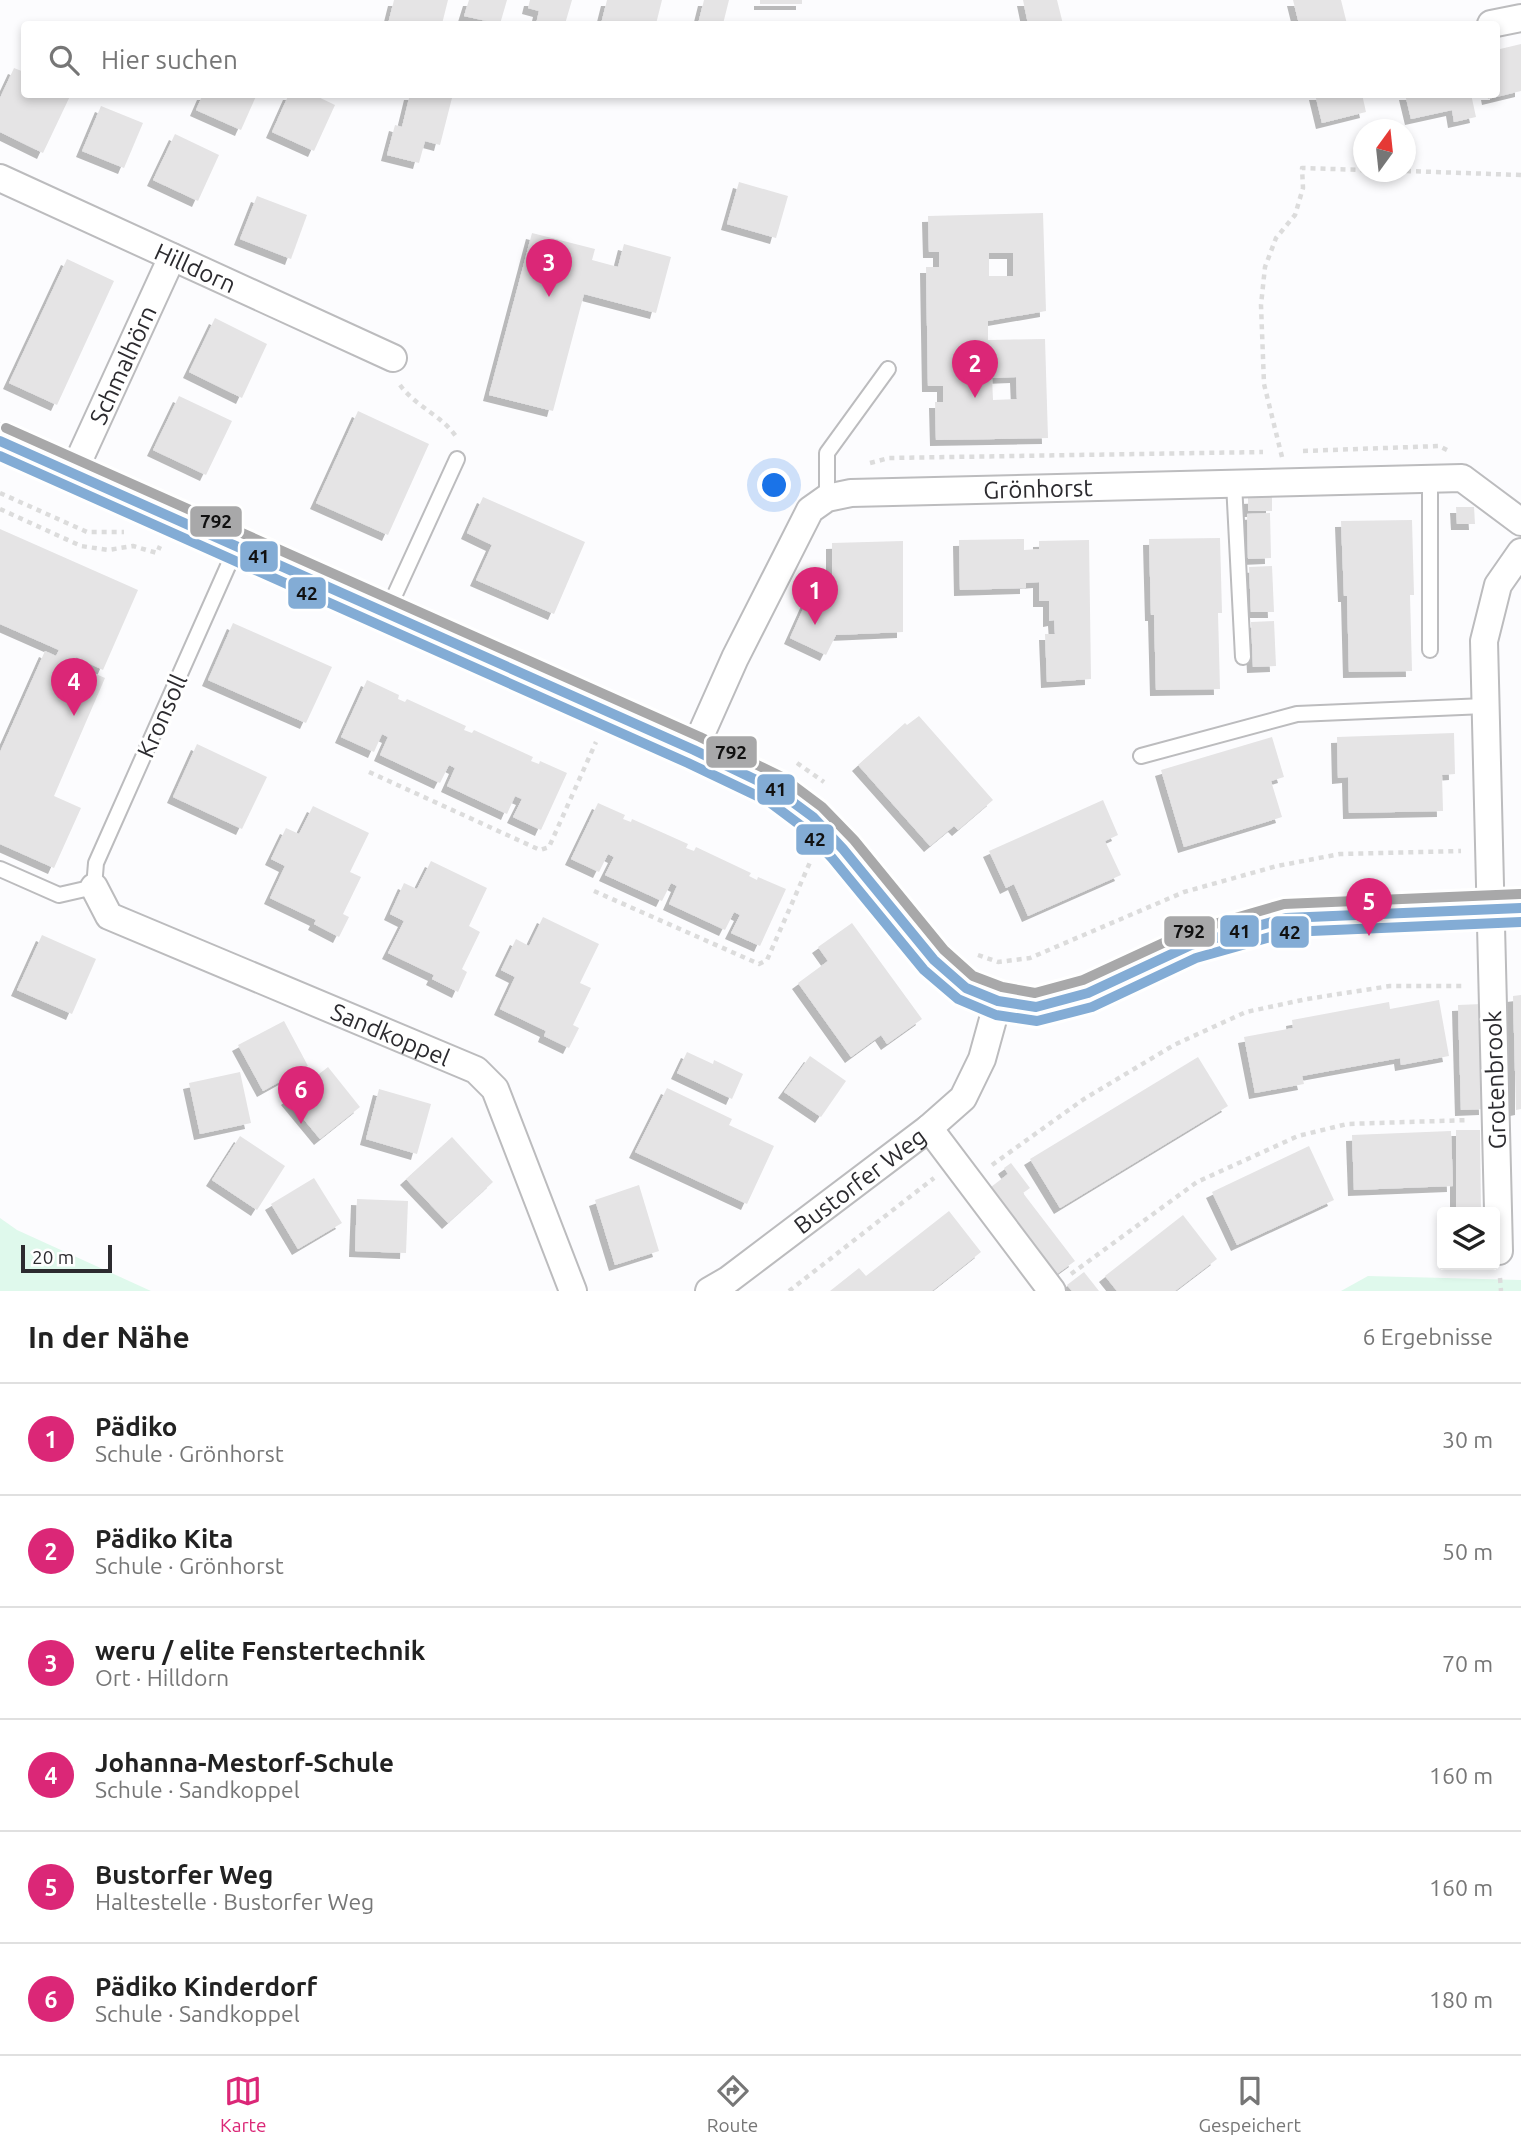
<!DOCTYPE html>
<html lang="de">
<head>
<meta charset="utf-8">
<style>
	:root { --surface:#fff; --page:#f2f2f2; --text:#222; --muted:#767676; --line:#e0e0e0; --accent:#db2777 }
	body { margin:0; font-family:Ubuntu,sans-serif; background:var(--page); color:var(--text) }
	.controls { position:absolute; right:21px; bottom:21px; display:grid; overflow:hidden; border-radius:7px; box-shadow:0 4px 10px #0003 }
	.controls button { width:63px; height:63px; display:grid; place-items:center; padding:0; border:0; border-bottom:2px solid var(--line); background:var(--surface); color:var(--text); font:35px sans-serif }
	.compass { position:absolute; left:1353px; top:119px; width:63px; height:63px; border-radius:50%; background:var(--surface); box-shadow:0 4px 10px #0003; rotate:15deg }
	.scale { position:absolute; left:21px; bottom:18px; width:91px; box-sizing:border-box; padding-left:7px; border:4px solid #2c2b2f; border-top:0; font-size:19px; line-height:24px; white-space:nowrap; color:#2c2b2f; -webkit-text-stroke:5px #fff; paint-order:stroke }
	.you { position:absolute; left:775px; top:486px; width:24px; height:24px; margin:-18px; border:5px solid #fff; border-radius:50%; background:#1a73e8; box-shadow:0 0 0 10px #1a73e833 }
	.badge { display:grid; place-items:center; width:46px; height:46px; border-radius:50%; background:var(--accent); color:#fff; font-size:23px; font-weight:700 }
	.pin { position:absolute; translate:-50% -58px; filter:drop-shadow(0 2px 4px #0008) }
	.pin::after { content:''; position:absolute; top:37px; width:24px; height:21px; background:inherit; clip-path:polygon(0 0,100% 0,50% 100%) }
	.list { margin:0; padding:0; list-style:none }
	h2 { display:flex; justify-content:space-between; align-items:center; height:91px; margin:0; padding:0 28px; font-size:30px }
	h2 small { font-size:23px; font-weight:400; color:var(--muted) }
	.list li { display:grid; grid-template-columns:46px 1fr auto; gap:21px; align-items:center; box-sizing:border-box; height:112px; padding:0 28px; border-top:2px solid var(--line) }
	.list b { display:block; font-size:26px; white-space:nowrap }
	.list p { margin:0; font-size:23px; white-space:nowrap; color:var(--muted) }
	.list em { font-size:23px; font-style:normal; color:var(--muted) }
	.icon { flex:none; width:38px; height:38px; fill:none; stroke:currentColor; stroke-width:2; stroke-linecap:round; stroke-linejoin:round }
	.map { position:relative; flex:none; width:1521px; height:1291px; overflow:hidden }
	.search { position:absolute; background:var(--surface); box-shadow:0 4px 10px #0003; left:21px; right:21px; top:21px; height:77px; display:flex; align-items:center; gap:18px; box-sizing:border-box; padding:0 24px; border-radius:7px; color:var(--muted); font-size:26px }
	.sheet { height:763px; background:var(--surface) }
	nav { display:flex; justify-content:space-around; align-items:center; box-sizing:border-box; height:98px; border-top:2px solid var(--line); background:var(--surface); font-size:19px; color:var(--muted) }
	nav a { display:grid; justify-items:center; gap:4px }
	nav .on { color:var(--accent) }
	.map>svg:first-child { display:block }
	.green { fill:#dff9ec }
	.building { fill:#e5e4e5; fill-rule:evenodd; filter:url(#shadow) }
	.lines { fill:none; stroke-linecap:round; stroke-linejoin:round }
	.service-casing { stroke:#bcbcbe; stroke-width:18 }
	.minor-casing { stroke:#bcbcbe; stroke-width:30 }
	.tertiary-casing { stroke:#bcbcbe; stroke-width:37 }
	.path { stroke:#dcdcdc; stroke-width:4.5; stroke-dasharray:5 5; stroke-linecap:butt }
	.service { stroke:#fff; stroke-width:14 }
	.minor { stroke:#fff; stroke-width:26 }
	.tertiary { stroke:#fff; stroke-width:33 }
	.bus-1-casing { stroke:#fff; stroke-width:16 }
	.bus-2-casing { stroke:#fff; stroke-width:16 }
	.bus-3-casing { stroke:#fff; stroke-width:16 }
	.bus-1 { stroke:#83acd5; stroke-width:10 }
	.bus-2 { stroke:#83acd5; stroke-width:10 }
	.bus-3 { stroke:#a8a8a9; stroke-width:10 }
	.labels { text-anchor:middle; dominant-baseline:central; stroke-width:6; stroke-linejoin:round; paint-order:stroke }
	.street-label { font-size:24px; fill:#2c2b2f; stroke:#fff }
	.line-badge { stroke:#fff; stroke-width:2.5 }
	.pale-badge-label { font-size:19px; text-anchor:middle; font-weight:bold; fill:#111 }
</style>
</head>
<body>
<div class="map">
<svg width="1521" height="1291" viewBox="0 0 1521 1291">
	<defs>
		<filter id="shadow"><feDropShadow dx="-6" dy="6" stdDeviation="0" flood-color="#0004"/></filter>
	</defs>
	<rect width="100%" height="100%" fill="#fcfcfe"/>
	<!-- green -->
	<g class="green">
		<path d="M0 1218 17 1230 151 1291H0Z"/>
		<path d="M1368 1276 1521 1280V1291H1341Z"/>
	</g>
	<!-- building -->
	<g class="building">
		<path d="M394 0H448L442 24H388Z"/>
		<path d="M469 0H507L500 24 464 16Z"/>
		<path d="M530 0H572L565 24H536L539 11 528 8Z"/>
		<path d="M607 0H662L656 24 638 21 637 24H601Z"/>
		<path d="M704 0H729L723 24H698Z"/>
		<rect x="760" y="0" width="42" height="4"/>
		<path d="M1023 0H1057L1063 24H1028Z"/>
		<path d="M1293 0H1341L1347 24H1299Z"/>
		<path d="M1521 44V91L1488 99 1487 94H1496V50Z"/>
		<path d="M14 68 24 72V94H71L43 153 0 132V98Z"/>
		<path d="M203 94H257L241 130 196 110Z"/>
		<path d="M289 94H312L335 105 314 151 272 132Z"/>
		<path d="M410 94H453L440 145 425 141 419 163 387 155 395 125 402 127Z"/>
		<path d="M1315 94H1362L1366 112 1322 123Z"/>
		<path d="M1405 94H1471L1476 117 1454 122 1452 110 1411 119Z"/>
		<path d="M101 106 143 123 124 168 82 151Z"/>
		<path d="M175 134 219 155 198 201 153 180Z"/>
		<path d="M739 182 788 196 776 238 727 224Z"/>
		<path d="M257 196 307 215 291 259 240 239Z"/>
		<path d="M1043 213 1046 311 988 321V340L1045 339 1048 438 936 440 935 402H943V386H928L926 267H939V252H929L928 216ZM989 253H1013V276H989ZM1016 377 1017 399 993 400 992 378Z"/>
		<path d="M532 233 595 249 592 260 618 267 624 244 671 257 656 313 584 294 553 411 489 395Z"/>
		<path d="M67 259 114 281 57 405 9 383Z"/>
		<path d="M215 318 267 344 242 398 189 372Z"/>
		<path d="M179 396 232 421 206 475 153 450Z"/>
		<path d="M358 411 429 444 388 535 316 503Z"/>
		<path d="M483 497 585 542 554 614 476 580 492 545 467 533Z"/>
		<path d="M1272 497V511H1248V498Z"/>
		<path d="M1456 507H1474L1475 524H1457Z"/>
		<path d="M1270 513 1271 558 1248 559 1247 514Z"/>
		<path d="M1412 520 1414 595H1410L1412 671 1349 672 1347 596H1344L1341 521Z"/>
		<path d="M0 529 138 590 103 670 76 657 73 664 105 678 54 796 81 808 54 868 0 844V752L45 651 56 656 59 650 0 624Z"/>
		<path d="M1220 538 1222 613H1218L1220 689 1156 690 1154 615H1151L1149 539Z"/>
		<path d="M1024 539V550L1039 549V541L1089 540 1091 679 1047 682 1045 634H1055L1054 620 1049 621V601H1039V582L1026 583V588L960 590 959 540Z"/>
		<path d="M903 541V632L836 635 826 655 790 638 817 578 832 585V543Z"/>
		<path d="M1272 566 1274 612H1251L1249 567Z"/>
		<path d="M1274 621 1276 666 1253 667 1251 622Z"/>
		<path d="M233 623 332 667 306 723 208 680Z"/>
		<path d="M367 680 399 695 398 699 405 702 407 699 466 726 464 730 472 733 474 730 533 757 531 761 539 764 540 761 567 773 541 830 513 817 522 799 515 796 507 814 447 786 455 768 449 765 440 783 380 755 388 737 382 734 374 752 341 737Z"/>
		<path d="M919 716 993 800 958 830 954 826 930 846 858 765 905 723 907 725Z"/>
		<path d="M1454 733 1455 774 1442 775 1443 811 1349 813 1348 777 1338 778 1337 737Z"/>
		<path d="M1272 737 1284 777 1271 781 1282 817 1184 847 1161 770Z"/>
		<path d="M197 744 267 777 242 829 173 797Z"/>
		<path d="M1103 800 1118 835 1105 841 1121 875 1028 916 1014 884 1006 888 989 851Z"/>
		<path d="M598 803 625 815 623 819 631 822 632 819 688 844 686 848 694 851 696 847 751 873 749 876 757 880 758 877 786 889 760 946 731 933 740 915 734 912 725 930 669 904 677 886 671 883 662 901 605 875 614 857 608 854 599 872 571 859Z"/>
		<path d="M313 806 369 833 350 872 361 877 343 914 349 917 339 937 314 924 316 920 270 898 285 866 271 859 286 828 299 834Z"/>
		<path d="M431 861 487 888 469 926 480 932 462 969 467 972 458 992 432 979 434 975 388 953 404 921 390 914 404 883 417 889Z"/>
		<path d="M543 917 599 944 580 983 591 988 573 1025 579 1028 569 1048 544 1036 546 1031 500 1009 515 977 501 970 516 939 529 946Z"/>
		<path d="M852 923 922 1019 887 1044 881 1035 851 1057 798 983 828 961 818 947Z"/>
		<path d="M42 935 96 959 72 1014 17 990Z"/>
		<path d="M1521 995V1109L1516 1110 1513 996Z"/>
		<path d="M1439 1000 1449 1056 1401 1065 1400 1058 1302 1076 1304 1084 1255 1093 1244 1037 1293 1028 1292 1020 1389 1002 1390 1009Z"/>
		<path d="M1482 1004 1485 1109 1461 1110 1458 1005Z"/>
		<path d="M284 1021 308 1066 263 1091 238 1045Z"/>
		<path d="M687 1052 713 1064 714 1060 743 1074 732 1099 677 1073Z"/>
		<path d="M810 1056 846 1081 821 1117 784 1092Z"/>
		<path d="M1198 1057 1228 1106 1060 1208 1030 1159Z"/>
		<path d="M328 1067 360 1107 320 1139 287 1099Z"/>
		<path d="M240 1072 251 1123 200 1134 189 1083Z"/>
		<path d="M667 1088 732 1119 729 1125 774 1146 747 1204 635 1152Z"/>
		<path d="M379 1089 431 1104 417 1154 366 1139Z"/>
		<path d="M1456 1130H1480L1481 1212H1456Z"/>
		<path d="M1451 1131 1453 1186 1354 1190 1352 1135Z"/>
		<path d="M240 1136 285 1166 257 1210 212 1180Z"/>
		<path d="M452 1137 493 1182 448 1223 406 1179Z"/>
		<path d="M1309 1146 1334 1200 1237 1245 1212 1192Z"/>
		<path d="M1011 1163 1030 1188 1023 1193 1075 1261 1057 1274 991 1187 1008 1174 1004 1168Z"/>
		<path d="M314 1178 342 1223 298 1249 271 1204Z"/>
		<path d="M639 1185 659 1251 615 1265 595 1200Z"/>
		<path d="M357 1199 408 1201 406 1253 355 1251Z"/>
		<path d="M949 1211 981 1252 932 1291H830L859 1268 866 1276Z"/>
		<path d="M1183 1215 1217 1259 1175 1291H1117L1105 1276Z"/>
		<path d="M1084 1272 1099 1291H1072L1067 1285Z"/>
	</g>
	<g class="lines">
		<!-- service casing -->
		<g class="service-casing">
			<g id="service">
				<path d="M1430 479V650"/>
				<path d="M1234 483 1243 657"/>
				<path d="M827 498V453L888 369"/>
				<path d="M386 614 457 459"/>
				<path d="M1141 756 1297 714 1485 706"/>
				<path d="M0 869 59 895 94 887 96 863 236 548"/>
			</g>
		</g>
		<!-- minor casing -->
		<g class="minor-casing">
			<g id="minor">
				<path d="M1491 24 1521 18"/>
				<path id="s1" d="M0 178 393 358"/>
				<path id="s2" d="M73 473 172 257"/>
				<path id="s3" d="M694 750 735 658 810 510 827 498 851 493 1462 478 1521 522"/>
				<path id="s4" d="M94 887 109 916 476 1070 495 1089 573 1291"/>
				<path d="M929 1128 1052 1291"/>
				<path d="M1499 1251 1484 641 1498 585 1521 552"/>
				<path id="s5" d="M709 1291 728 1280 929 1128 963 1098 982 1059 998 1001"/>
			</g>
		</g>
		<!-- tertiary casing -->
		<g class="tertiary-casing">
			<path id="tertiary" d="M0 441 694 750 775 789 813 817 843 849 934 960 966 988 998 1001 1036 1007 1088 993 1191 945 1235 931 1286 918 1521 908"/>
		</g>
		<!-- path -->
		<g class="path">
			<path d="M1406 171 1521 175"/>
			<path d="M400 385C416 407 443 416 457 438"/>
			<path d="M1303 451 1439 446 1447 450"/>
			<path d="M1282 457 1264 384 1261 305 1265 267 1276 238 1295 215 1303 188 1302 168 1364 170"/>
			<path d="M870 463 889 458 1263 452"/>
			<path d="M0 493 87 532H124"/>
			<path d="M0 509 81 546 108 550 133 546 157 553 160 546"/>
			<path d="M797 763 824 782"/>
			<path d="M369 772 540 850 549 847 596 742"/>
			<path d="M594 891 759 964 767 960 811 860"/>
			<path d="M978 955 998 962 1030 958 1184 892 1277 866 1340 854 1461 851"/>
			<path d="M992 1165 1084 1099 1174 1045 1246 1012 1307 999 1390 986H1466"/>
			<path d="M1071 1274 1197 1182 1298 1136 1347 1124 1469 1120"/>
			<path d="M1500 1278 1501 1291"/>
			<path d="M789 1291 934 1178"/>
		</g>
		<!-- service -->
		<use href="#service" class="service"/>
		<!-- minor -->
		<use href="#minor" class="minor"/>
		<!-- tertiary -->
		<use href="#tertiary" class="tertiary"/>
		<!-- bus-1 casing -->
		<g class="bus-1-casing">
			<path id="bus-1" d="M0 441 694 750 775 789 813 817 843 849 934 960 966 988 998 1001 1036 1007 1088 993 1191 945 1286 918 1521 908"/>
		</g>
		<!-- bus-2 casing -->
		<g class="bus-2-casing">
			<path id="bus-2" d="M0 456 688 763 768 801 804 828 832 858 924 970 958 999 996 1015 1037 1021 1092 1007 1196 958 1288 932 1521 922"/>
		</g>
		<!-- bus-3 casing -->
		<g class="bus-3-casing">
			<path id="bus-3" d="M6 428 700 737 782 777 822 807 854 840 944 950 973 976 1002 987 1035 993 1083 980 1187 932 1284 904 1520 894"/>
		</g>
		<!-- bus-1 -->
		<use href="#bus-1" class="bus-1"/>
		<!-- bus-2 -->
		<use href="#bus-2" class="bus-2"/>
		<!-- bus-3 -->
		<use href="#bus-3" class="bus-3"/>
	</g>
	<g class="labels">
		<!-- street labels -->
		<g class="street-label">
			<text stroke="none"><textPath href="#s1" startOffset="215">Hilldorn</textPath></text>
			<text stroke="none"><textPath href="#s2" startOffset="119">Schmalhörn</textPath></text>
			<text stroke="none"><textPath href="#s3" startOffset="499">Grönhorst</textPath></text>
			<text transform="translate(162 716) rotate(-66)">Kronsoll</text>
			<text stroke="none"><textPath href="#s4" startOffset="338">Sandkoppel</textPath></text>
			<text transform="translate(1495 1080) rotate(-92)">Grotenbrook</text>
			<text stroke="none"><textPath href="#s5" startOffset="187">Bustorfer Weg</textPath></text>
		</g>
	</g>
	<g class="line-badge">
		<rect x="189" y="505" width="54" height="33" rx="7" fill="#a8a8a9"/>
		<rect x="239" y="540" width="40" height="33" rx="7" fill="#83acd5"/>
		<rect x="287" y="576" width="40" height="34" rx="7" fill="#83acd5"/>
		<rect x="705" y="735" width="53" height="34" rx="7" fill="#a8a8a9"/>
		<rect x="756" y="773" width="40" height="33" rx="7" fill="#83acd5"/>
		<rect x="795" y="823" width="40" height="33" rx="7" fill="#83acd5"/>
		<rect x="1219" y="914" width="41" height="34" rx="7" fill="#83acd5"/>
		<rect x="1163" y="915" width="53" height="33" rx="7" fill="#a8a8a9"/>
		<rect x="1270" y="915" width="40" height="34" rx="7" fill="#83acd5"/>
	</g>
	<g class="pale-badge-label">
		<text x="216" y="528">792</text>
		<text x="259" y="563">41</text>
		<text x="307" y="600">42</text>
		<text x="731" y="759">792</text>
		<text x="776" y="796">41</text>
		<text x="815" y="846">42</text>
		<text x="1240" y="938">41</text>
		<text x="1189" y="938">792</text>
		<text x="1290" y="939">42</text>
	</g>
</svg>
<div class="controls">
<button><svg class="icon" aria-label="layers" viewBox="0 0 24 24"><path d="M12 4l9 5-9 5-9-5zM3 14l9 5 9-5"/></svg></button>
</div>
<svg class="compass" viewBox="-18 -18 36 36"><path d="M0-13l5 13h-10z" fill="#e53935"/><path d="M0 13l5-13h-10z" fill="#767676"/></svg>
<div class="scale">20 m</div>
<div class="you"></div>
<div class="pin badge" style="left:815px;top:625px">1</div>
<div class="pin badge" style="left:975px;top:398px">2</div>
<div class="pin badge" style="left:549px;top:297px">3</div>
<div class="pin badge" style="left:74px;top:716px">4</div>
<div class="pin badge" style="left:1369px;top:936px">5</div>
<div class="pin badge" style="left:301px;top:1124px">6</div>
<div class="search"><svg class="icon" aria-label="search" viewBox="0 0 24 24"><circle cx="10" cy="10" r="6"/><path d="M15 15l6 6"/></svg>Hier suchen</div>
</div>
<section class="sheet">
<h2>In der Nähe<small>6 Ergebnisse</small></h2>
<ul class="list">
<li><span class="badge">1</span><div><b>Pädiko</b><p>Schule · Grönhorst</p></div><em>30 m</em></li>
<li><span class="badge">2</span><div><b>Pädiko Kita</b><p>Schule · Grönhorst</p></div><em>50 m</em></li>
<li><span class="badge">3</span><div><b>weru / elite Fenstertechnik</b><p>Ort · Hilldorn</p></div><em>70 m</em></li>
<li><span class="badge">4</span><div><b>Johanna-Mestorf-Schule</b><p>Schule · Sandkoppel</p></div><em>160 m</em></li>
<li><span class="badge">5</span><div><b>Bustorfer Weg</b><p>Haltestelle · Bustorfer Weg</p></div><em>160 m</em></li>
<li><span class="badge">6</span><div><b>Pädiko Kinderdorf</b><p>Schule · Sandkoppel</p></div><em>180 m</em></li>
</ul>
</section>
<nav>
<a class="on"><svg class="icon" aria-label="map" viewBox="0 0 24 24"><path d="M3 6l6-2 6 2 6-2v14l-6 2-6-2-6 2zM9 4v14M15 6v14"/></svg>Karte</a>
<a><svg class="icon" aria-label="directions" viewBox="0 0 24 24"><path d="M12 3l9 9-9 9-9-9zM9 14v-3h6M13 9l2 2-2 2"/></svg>Route</a>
<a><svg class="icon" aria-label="saved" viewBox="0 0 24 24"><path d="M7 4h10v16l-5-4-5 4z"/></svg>Gespeichert</a>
</nav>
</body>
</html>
